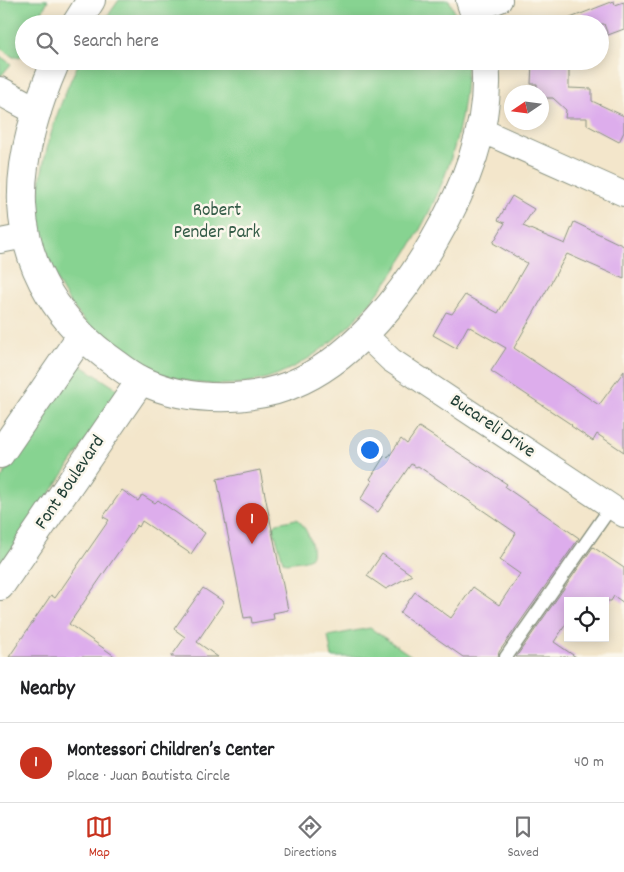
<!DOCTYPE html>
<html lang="en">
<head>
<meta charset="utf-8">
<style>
	:root { --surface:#fff; --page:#f6f6f6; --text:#202124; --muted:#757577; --line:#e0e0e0; --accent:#c8321e }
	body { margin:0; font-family:Dekko,sans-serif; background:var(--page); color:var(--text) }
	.controls { position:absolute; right:15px; bottom:15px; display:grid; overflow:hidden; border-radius:0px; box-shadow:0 2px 12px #0003 }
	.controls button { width:45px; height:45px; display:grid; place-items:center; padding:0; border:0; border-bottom:1px solid var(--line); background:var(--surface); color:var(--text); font:25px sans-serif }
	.compass { position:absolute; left:504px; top:85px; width:45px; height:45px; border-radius:50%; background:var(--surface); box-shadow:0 2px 12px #0003; rotate:257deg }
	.you { position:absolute; left:369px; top:449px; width:18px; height:18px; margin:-12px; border:4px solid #fff; border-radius:50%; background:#1a73e8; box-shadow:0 0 0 8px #1a73e833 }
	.badge { display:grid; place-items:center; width:32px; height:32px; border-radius:50%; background:var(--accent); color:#fff; font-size:16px; font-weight:700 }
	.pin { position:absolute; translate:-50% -41px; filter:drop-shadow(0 1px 2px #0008) }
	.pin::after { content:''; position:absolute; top:26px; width:18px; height:15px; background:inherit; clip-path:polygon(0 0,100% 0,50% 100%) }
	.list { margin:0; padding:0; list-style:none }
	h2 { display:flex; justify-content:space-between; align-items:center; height:65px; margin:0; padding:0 20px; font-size:21px }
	h2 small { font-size:16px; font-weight:400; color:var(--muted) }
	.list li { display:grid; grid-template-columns:32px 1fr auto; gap:15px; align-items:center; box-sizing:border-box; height:80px; padding:0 20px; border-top:1px solid var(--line) }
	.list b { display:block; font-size:19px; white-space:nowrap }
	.list p { margin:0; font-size:16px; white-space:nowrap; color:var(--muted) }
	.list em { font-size:16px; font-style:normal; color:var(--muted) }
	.icon { flex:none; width:28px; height:28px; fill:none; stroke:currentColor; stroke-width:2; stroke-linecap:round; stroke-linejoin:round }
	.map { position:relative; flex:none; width:624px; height:657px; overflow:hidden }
	.search { position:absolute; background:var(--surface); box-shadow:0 2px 12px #0003; left:15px; right:15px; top:15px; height:55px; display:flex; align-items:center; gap:12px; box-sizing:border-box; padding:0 18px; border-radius:28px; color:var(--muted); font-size:19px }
	.sheet { height:145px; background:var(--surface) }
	nav { display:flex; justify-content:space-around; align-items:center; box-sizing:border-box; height:70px; border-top:1px solid var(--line); background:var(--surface); font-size:14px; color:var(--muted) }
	nav a { display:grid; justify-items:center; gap:2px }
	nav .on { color:var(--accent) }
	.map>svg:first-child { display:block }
	.green { fill:#87d391; stroke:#538862 }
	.building { fill:#ddadec }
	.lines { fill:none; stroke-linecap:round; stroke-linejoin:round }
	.service-casing { stroke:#899280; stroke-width:15 }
	.minor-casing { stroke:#899280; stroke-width:26 }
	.tertiary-casing { stroke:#899280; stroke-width:30 }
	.service { stroke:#fff; stroke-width:12 }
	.minor { stroke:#fff; stroke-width:24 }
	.tertiary { stroke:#fff; stroke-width:28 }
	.labels { text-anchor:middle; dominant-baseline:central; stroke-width:5; stroke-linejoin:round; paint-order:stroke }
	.park-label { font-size:19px; fill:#345b47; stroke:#fbf7ec }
	.street-label { font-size:19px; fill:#1f3d34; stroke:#fbf7ec }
</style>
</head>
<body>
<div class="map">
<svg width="624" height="657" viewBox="0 0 624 657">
	<rect width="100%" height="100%" fill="#fbf7ec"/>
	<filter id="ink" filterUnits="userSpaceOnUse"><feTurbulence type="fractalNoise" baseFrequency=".02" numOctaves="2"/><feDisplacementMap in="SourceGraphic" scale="10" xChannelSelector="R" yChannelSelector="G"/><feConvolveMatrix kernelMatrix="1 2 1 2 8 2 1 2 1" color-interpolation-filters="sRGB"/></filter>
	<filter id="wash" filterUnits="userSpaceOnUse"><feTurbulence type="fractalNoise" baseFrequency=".0096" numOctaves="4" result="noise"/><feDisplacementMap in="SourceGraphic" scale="20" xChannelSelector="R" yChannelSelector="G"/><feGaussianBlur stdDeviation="1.12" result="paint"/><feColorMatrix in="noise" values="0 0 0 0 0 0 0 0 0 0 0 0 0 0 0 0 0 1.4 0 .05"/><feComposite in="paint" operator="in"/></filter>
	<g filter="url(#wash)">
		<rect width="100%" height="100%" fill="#f3e6cb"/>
		<!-- green -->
		<g class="green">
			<path d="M0 0H48L36 24H24V49L20 57H13L0 48Z"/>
			<path d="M119 0H449L460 24H102Z"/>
			<path d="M0 56 11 64 0 77Z"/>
			<path d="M80 61H466L467 65C465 99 460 132 449 164 421 247 344 365 251 382 151 400 54 324 39 225 33 179 58 102 80 61Z"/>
			<path d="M79 364 120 391 0 567V480Z"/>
			<path d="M296 519C304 522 318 551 310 558 307 561 291 562 286 563L283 561C280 549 276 539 273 526L277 523Z"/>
			<path d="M370 628 413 657H332L328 636Z"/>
		</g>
		<g id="blocks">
			<!-- building -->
			<g class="building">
				<path d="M614 1 615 5 624 2V29L608 35 604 24H561L560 22Z"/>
				<path d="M532 61H569V88L592 89V101L624 116V132L619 142 587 125V118H565L566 110 553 98H542V92H537V84H531Z"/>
				<path d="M512 196 534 209 523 226 565 244 574 222 624 246V279L567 254 514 348 599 405 624 371V452L597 434 593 441 571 426 572 425 491 371 506 348 468 326 456 348 433 335 446 312 452 314 465 295 498 313 527 263 493 243 505 223 498 220Z"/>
				<path d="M419 427 507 484 505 487 579 538 499 652 498 657H463L400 613 415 592 451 618 473 587 499 605 520 574 500 560 516 533 418 466 416 467 411 464 378 512 360 500 372 481 370 479 385 455 388 458 401 439 407 444Z"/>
				<path d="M260 470 288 610 273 613 274 619 252 623 251 617 244 618 217 479Z"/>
				<path d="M122 490 138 501 142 495 155 503 158 500 205 533 191 554 142 521 139 527 137 525 69 624 116 657H9L51 595 55 598 109 520 103 517Z"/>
				<path d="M593 547 624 568V603L614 596 611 601H568V621L554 642 576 657H516Z"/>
				<path d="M382 554 412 575 386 589 367 576Z"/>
				<path d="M203 588 224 602 197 642 218 657H171L185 637 174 629Z"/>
			</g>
		</g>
	</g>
	<g filter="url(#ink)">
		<use href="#blocks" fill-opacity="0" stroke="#899280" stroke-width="1"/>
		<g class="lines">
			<!-- service casing -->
			<g class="service-casing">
				<path id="service" d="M506 657 611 507"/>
			</g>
			<!-- minor casing -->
			<g class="minor-casing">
				<g id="minor">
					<path d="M474 10 500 0"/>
					<path d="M481 130 624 194"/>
					<path d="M0 241 26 236"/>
					<path d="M364 334 391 360 624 515"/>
				</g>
			</g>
			<!-- tertiary casing -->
			<g class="tertiary-casing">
				<g id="tertiary">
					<path d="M470 0 478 24"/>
					<path d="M76 24 91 0"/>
					<path d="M56 61C37 105 20 155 22 204 25 270 61 325 114 362 122 368 131 375 141 380 187 403 256 403 302 380 358 353 404 293 434 241 465 188 492 124 485 61"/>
					<path d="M0 91 37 111"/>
					<path d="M0 454 81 336"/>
					<path d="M0 586 141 380"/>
				</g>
			</g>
			<!-- service -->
			<use href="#service" class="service"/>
			<!-- minor -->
			<use href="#minor" class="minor"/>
			<!-- tertiary -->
			<use href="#tertiary" class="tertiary"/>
		</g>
	</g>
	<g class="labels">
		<!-- park labels -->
		<g class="park-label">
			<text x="217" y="211">Robert<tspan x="217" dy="22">Pender Park</tspan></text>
		</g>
		<!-- street labels -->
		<g class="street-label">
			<text transform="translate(492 427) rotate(34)">Bucareli Drive</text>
			<text transform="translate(71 483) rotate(-56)">Font Boulevard</text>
		</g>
	</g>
</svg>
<div class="controls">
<button><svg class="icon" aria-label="locate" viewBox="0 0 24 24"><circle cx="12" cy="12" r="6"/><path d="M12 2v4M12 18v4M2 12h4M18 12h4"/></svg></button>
</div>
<svg class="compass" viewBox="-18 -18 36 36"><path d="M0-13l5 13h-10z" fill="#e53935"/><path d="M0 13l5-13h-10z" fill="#757577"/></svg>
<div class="you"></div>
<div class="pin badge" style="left:252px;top:544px">1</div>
<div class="search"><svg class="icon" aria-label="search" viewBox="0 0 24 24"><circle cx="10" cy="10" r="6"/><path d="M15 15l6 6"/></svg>Search here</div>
</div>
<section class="sheet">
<h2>Nearby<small></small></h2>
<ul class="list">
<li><span class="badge">1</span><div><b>Montessori Children’s Center</b><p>Place · Juan Bautista Circle</p></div><em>40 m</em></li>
</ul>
</section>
<nav>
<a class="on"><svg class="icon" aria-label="map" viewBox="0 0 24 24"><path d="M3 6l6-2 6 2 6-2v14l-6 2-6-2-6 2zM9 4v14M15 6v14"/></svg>Map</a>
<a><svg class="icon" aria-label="directions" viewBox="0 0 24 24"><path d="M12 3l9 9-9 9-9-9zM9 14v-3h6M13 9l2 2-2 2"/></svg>Directions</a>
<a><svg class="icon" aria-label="saved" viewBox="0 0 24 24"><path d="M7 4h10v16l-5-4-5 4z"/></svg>Saved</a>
</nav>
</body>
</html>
